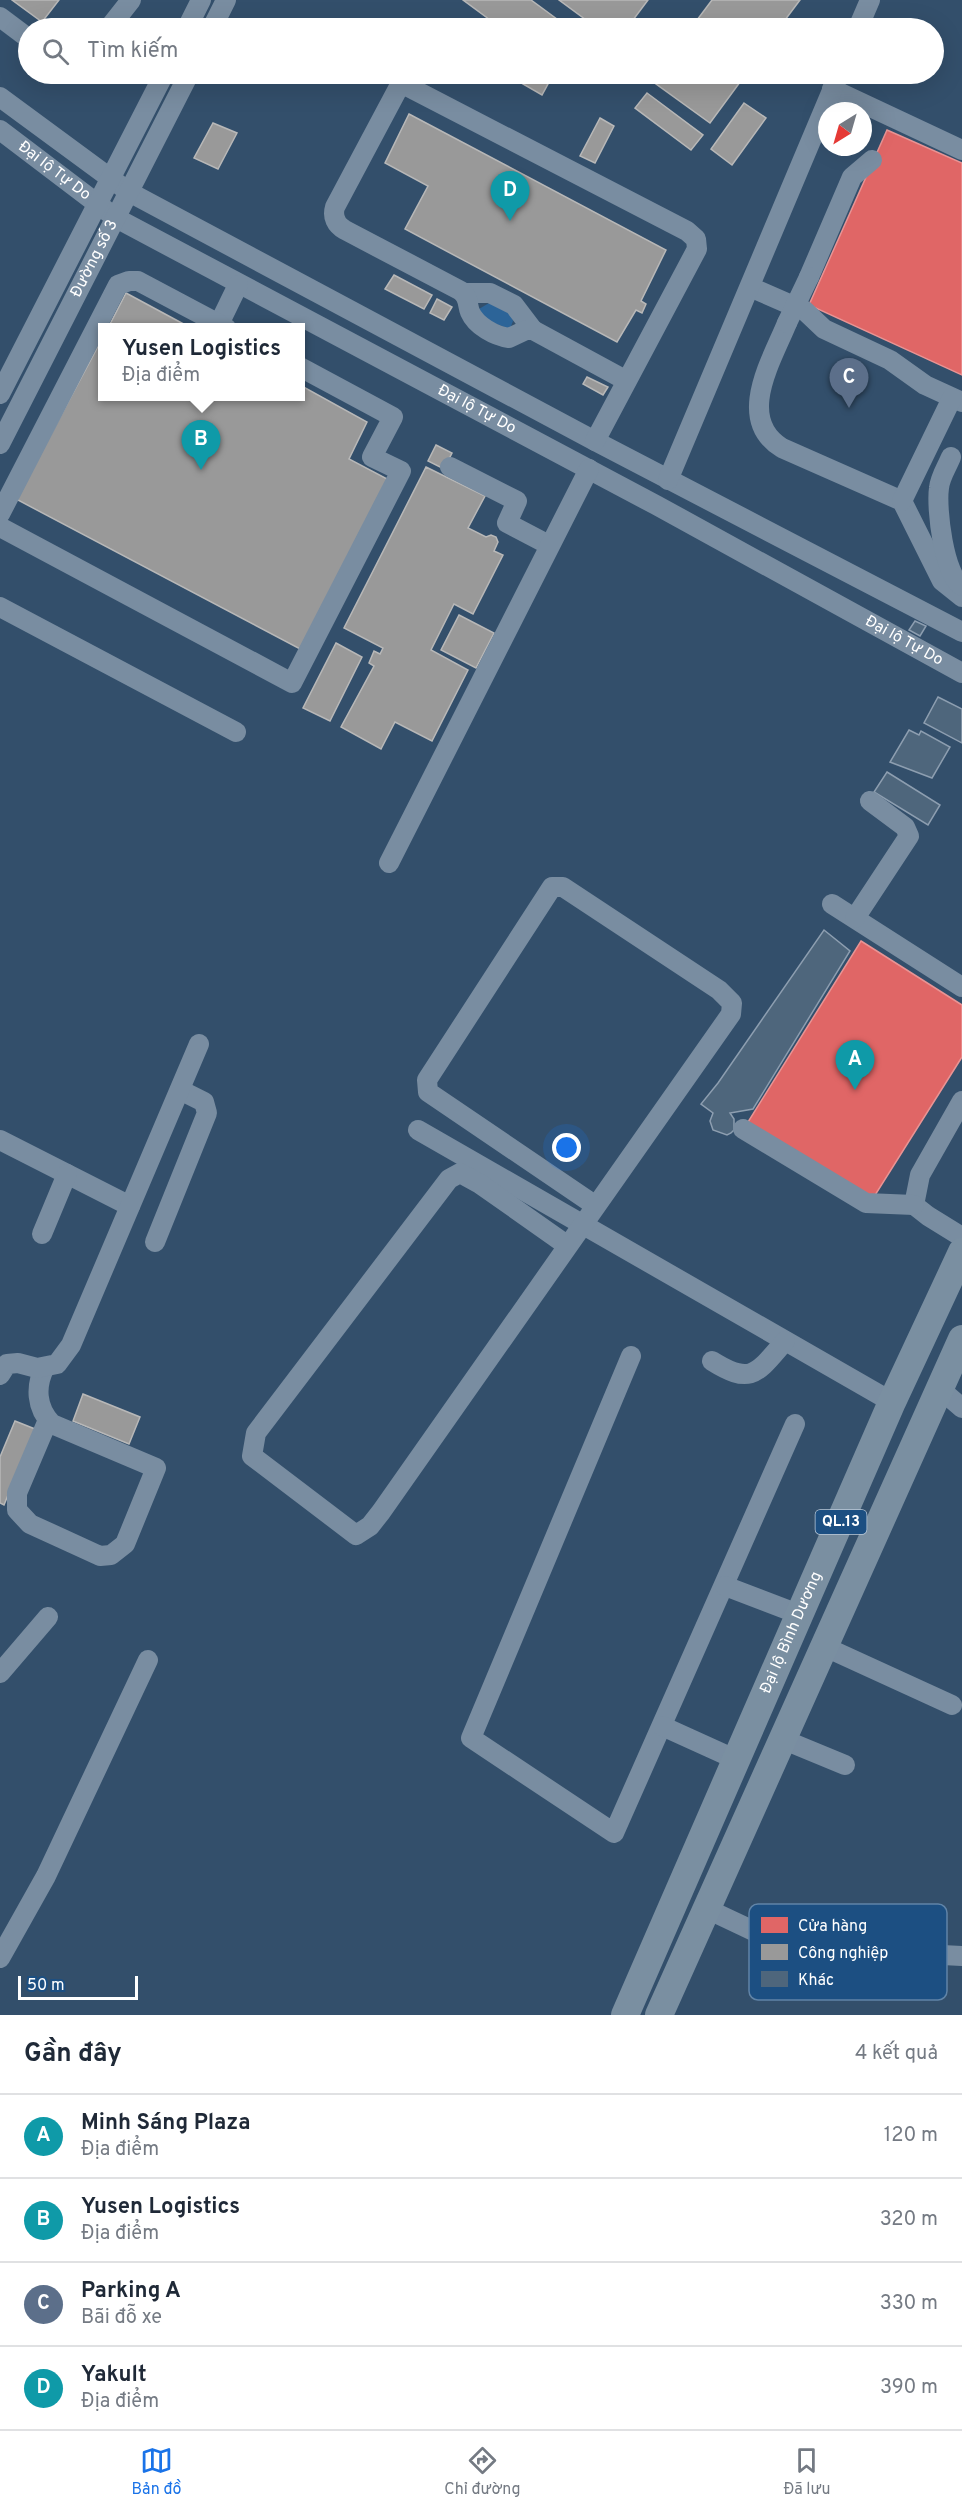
<!DOCTYPE html>
<html lang="vi">
<head>
<meta charset="utf-8">
<style>
	:root { --surface:#fff; --page:#f2f2f3; --text:#1f2937; --muted:#747a83; --line:#e0e1e3; --accent:#1a73e8 }
	body { margin:0; font-family:Overpass,sans-serif; background:var(--page); color:var(--text) }
	.compass { position:absolute; left:818px; top:102px; width:54px; height:54px; border-radius:50%; background:var(--surface); box-shadow:0 6px 24px #0002; rotate:217deg }
	.scale { position:absolute; left:18px; bottom:15px; width:120px; box-sizing:border-box; padding-left:6px; border:3px solid #fff; border-top:0; font-size:16px; line-height:21px; white-space:nowrap; color:#fff; -webkit-text-stroke:4px #1c4f82; paint-order:stroke }
	.you { position:absolute; left:567px; top:1148px; width:21px; height:21px; margin:-15px; border:4px solid #fff; border-radius:50%; background:#1a73e8; box-shadow:0 0 0 9px #1a73e833 }
	.badge { display:grid; place-items:center; width:39px; height:39px; border-radius:50%; background:var(--accent); color:#fff; font-size:20px; font-weight:700 }
	.pin { position:absolute; translate:-50% -50px; filter:drop-shadow(0 2px 3px #0008) }
	.pin::after { content:''; position:absolute; top:32px; width:21px; height:18px; background:inherit; clip-path:polygon(0 0,100% 0,50% 100%) }
	.popup { position:absolute; left:98px; top:323px; width:207px; height:78px; box-sizing:border-box; display:grid; place-content:center; border-radius:0px; background:var(--surface); filter:drop-shadow(0 2px 4px #0005); font-size:20px; white-space:nowrap; color:var(--muted) }
	.popup b { font-size:22px; color:var(--text) }
	.popup::after { content:''; position:absolute; left:50%; top:100%; margin-left:-12px; border:12px solid transparent; border-top-color:var(--surface) }
	.list { margin:0; padding:0; list-style:none }
	h2 { display:flex; justify-content:space-between; align-items:center; height:78px; margin:0; padding:0 24px; font-size:26px }
	h2 small { font-size:20px; font-weight:400; color:var(--muted) }
	.list li { display:grid; grid-template-columns:39px 1fr auto; gap:18px; align-items:center; box-sizing:border-box; height:84px; padding:0 24px; border-top:2px solid var(--line) }
	.list b { display:block; font-size:22px; white-space:nowrap }
	.list p { margin:0; font-size:20px; white-space:nowrap; color:var(--muted) }
	.list em { font-size:20px; font-style:normal; color:var(--muted) }
	.icon { flex:none; width:33px; height:33px; fill:none; stroke:currentColor; stroke-width:2; stroke-linecap:round; stroke-linejoin:round }
	.map { position:relative; flex:none; width:962px; height:2015px; overflow:hidden }
	.search { position:absolute; background:var(--surface); box-shadow:0 6px 24px #0002; left:18px; right:18px; top:18px; height:66px; display:flex; align-items:center; gap:15px; box-sizing:border-box; padding:0 21px; border-radius:33px; color:var(--muted); font-size:22px }
	.sheet { height:414px; background:var(--surface) }
	nav { display:flex; justify-content:space-around; align-items:center; box-sizing:border-box; height:84px; border-top:2px solid var(--line); background:var(--surface); font-size:16px; color:var(--muted) }
	nav a { display:grid; justify-items:center; gap:3px }
	nav .on { color:var(--accent) }
	.map>svg:first-child { display:block }
	.green { fill:#2c6498 }
	.shops { fill:#e06666; stroke:#e99494; stroke-width:1.5 }
	.industry { fill:#999; stroke:#b8b8b8; stroke-width:1.5 }
	.building { fill:#4e667c; stroke:#8d9eb0; stroke-width:1.5 }
	.lines { fill:none; stroke-linecap:round; stroke-linejoin:round }
	.minor { stroke:#798da1; stroke-width:20 }
	.highway { stroke:#7a8fa1; stroke-width:28 }
	.minor-bridge { stroke:#798da1; stroke-width:20 }
	.labels { text-anchor:middle; dominant-baseline:central; stroke-width:6; stroke-linejoin:round; paint-order:stroke }
	.shield { fill:#1c4f82; stroke:#bbcada; stroke-width:1.5 }
	.shield-label { font-size:15px; font-weight:bold; fill:#fff }
	.street-label { font-size:16px; fill:#fff; stroke:#1c4f82 }
	.key { fill:#1c4f82; stroke:#6084a8; stroke-width:1.5 }
	.key-label { font-size:16px; fill:#fff }
</style>
</head>
<body>
<div class="map">
<svg width="962" height="2015" viewBox="0 0 962 2015">
	<rect width="100%" height="100%" fill="#334f6b"/>
	<!-- green -->
	<path class="green" d="M489 303 511 314 513 321 510 329 483 319 479 309Z"/>
	<!-- shops -->
	<g class="shops">
		<path d="M887 130 962 163V375L809 305Z"/>
		<path d="M861 941 962 1005V1057L872 1200 748 1122Z"/>
	</g>
	<!-- industry -->
	<g class="industry">
		<path d="M12 0H59L42 22Z"/>
		<path d="M463 0H531L569 28H501Z"/>
		<path d="M559 0H648L627 28H597Z"/>
		<path d="M712 0H800L779 28H691Z"/>
		<path d="M519 74H530L548 84 542 95 516 80Z"/>
		<path d="M658 74H746L710 123 652 81Z"/>
		<path d="M647 93 703 135 691 150 635 108Z"/>
		<path d="M744 103 766 118 732 165 711 149Z"/>
		<path d="M409 114 666 250 641 301 646 304 642 313 636 310 617 342 405 229 428 186 385 163Z"/>
		<path d="M600 118 614 126 595 163 580 156Z"/>
		<path d="M213 123 237 133 218 169 194 158Z"/>
		<path d="M394 275 432 295 424 309 385 289Z"/>
		<path d="M126 293 191 328H108Z"/>
		<path d="M437 299 452 307 444 320 430 313Z"/>
		<path d="M102 339V396H300V385L367 422 349 459 391 481 302 650 16 499Z"/>
		<path d="M587 377 608 387 603 395 583 384Z"/>
		<path d="M436 445 452 453 444 469 428 461Z"/>
		<path d="M426 467 485 496 468 528 486 537 491 535 496 537 498 542 494 551 503 555 473 614 454 604 431 650 468 670 432 741 395 722 381 749 341 727 374 666 369 663 374 651 380 654 383 648 344 628Z"/>
		<path d="M459 615 494 633 476 668 441 650Z"/>
		<path d="M336 643 362 657 330 721 303 708Z"/>
		<path d="M83 1394 140 1417 129 1444 73 1421Z"/>
		<path d="M15 1421 35 1429 4 1505 0 1503V1457Z"/>
	</g>
	<!-- building -->
	<g class="building">
		<path d="M915 621 926 626 920 636 909 630Z"/>
		<path d="M938 697 962 709V743L924 723Z"/>
		<path d="M909 730 919 735 921 731 950 747 932 778 890 762Z"/>
		<path d="M887 772 940 805 928 825 874 792Z"/>
		<path d="M824 930 850 951 753 1109 730 1113 734 1119V1130L731 1133 727 1135 713 1130 710 1121 713 1113 701 1104 718 1083Z"/>
	</g>
	<g class="lines">
		<!-- minor -->
		<g class="minor">
			<path d="M0 17 28 38"/>
			<path d="M109 28 131 0"/>
			<path d="M187 28 201 0"/>
			<path d="M212 28 226 0"/>
			<path d="M858 28 870 0"/>
			<path d="M832 89 962 150"/>
			<path d="M0 97 129 192 595 441 962 632"/>
			<path id="s1" d="M0 130 116 218 656 505 962 673"/>
			<path d="M809 277 852 177 872 160"/>
			<path d="M750 287 805 311 824 329 890 360 925 385 962 402"/>
			<path d="M463 293H490L514 305 533 330"/>
			<path d="M787 323C772 360 735 419 782 448L902 501 942 581 962 597"/>
			<path d="M226 328 219 324 238 285"/>
			<path d="M0 394 164 74"/>
			<path d="M595 441 697 249 696 239 687 231 401 83 335 207C332 217 336 225 345 230L461 291C469 297 467 304 470 312 476 326 495 336 509 338L526 330H533L627 381"/>
			<path id="s2" d="M0 444 189 74"/>
			<path d="M951 457C947 467 940 477 939 488 936 508 944 576 962 586"/>
			<path d="M450 467 517 501 507 523 549 545"/>
			<path d="M668 480 839 74"/>
			<path d="M902 501 952 398"/>
			<path d="M0 514 118 285 129 281H138L219 324"/>
			<path d="M0 527 292 683 401 471 372 457 393 417 300 367"/>
			<path d="M0 607 236 732"/>
			<path d="M389 863 589 469"/>
			<path d="M832 904 962 987"/>
			<path d="M855 918 909 836 905 827 870 801"/>
			<path d="M962 1101 920 1175 914 1205 928 1216 962 1237"/>
			<path d="M743 1129 866 1203 914 1205"/>
			<path d="M418 1130 892 1402"/>
			<path d="M0 1140 130 1206"/>
			<path d="M42 1234 67 1174"/>
			<path d="M155 1242 207 1113 204 1102 180 1090"/>
			<path d="M568 1246 480 1184 460 1173 449 1179 256 1433 252 1456 356 1535 370 1526 381 1512 731 1014 732 1003 719 990 563 887H552L427 1080 428 1092 596 1206"/>
			<path d="M631 1356 471 1738 614 1833 795 1424"/>
			<path d="M712 1361C752 1386 757 1373 785 1341"/>
			<path d="M45 1367C35 1386 36 1408 52 1424L156 1468 125 1544 111 1555 100 1556 30 1524 17 1510V1493L48 1420"/>
			<path d="M0 1375 7 1364 18 1363 37 1368 57 1364 71 1345 199 1044"/>
			<path d="M940 1389 962 1408"/>
			<path d="M725 1586 801 1615"/>
			<path d="M823 1646 952 1705"/>
			<path d="M0 1673 48 1617"/>
			<path d="M662 1726 737 1760"/>
			<path d="M782 1739 845 1765"/>
			<path d="M707 1909 779 1943 827 1956 865 1951 962 1956"/>
			<path d="M0 1958 46 1876 148 1660"/>
		</g>
		<!-- highway -->
		<g class="highway">
			<path id="s3" d="M625 2015 892 1402 962 1252"/>
			<path d="M659 2015 962 1339"/>
		</g>
		<!-- minor-bridge -->
		<path class="minor-bridge" d="M787 323 809 277"/>
	</g>
	<g class="labels">
		<!-- shield labels -->
		<rect class="shield" x="815.5" y="1510" width="51" height="24" rx="4.5"/>
		<g class="shield-label">
			<text x="841" y="1522">QL.13</text>
		</g>
		<!-- street labels -->
		<g class="street-label">
			<text stroke="none"><textPath href="#s1" startOffset="68">Đại lộ Tự Do</textPath></text>
			<text stroke="none"><textPath href="#s2" startOffset="208">Đường số 3</textPath></text>
			<text stroke="none"><textPath href="#s1" startOffset="554">Đại lộ Tự Do</textPath></text>
			<text stroke="none"><textPath href="#s1" startOffset="1040">Đại lộ Tự Do</textPath></text>
			<text stroke="none"><textPath href="#s3" startOffset="417">Đại lộ Bình Dương</textPath></text>
		</g>
	</g>
	<!-- legend -->
	<rect x="749" y="1904" width="198" height="96" rx="9" class="key"/>
	<rect x="761" y="1917" width="27" height="16" fill="#e06666"/>
	<rect x="761" y="1944" width="27" height="16" fill="#999"/>
	<rect x="761" y="1971" width="27" height="16" fill="#4e667c"/>
	<g class="key-label">
		<text x="798" y="1931">Cửa hàng</text>
		<text x="798" y="1958">Công nghiệp</text>
		<text x="798" y="1985">Khác</text>
	</g>
</svg>
<svg class="compass" viewBox="-18 -18 36 36"><path d="M0-13l5 13h-10z" fill="#e53935"/><path d="M0 13l5-13h-10z" fill="#747a83"/></svg>
<div class="scale">50 m</div>
<div class="you"></div>
<div class="pin badge" style="left:855px;top:1090px;background:#0f9aa8">A</div>
<div class="pin badge" style="left:201px;top:470px;background:#0f9aa8">B</div>
<div class="popup"><b>Yusen Logistics</b>Địa điểm</div>
<div class="pin badge" style="left:849px;top:408px;background:#5c6f8a">C</div>
<div class="pin badge" style="left:510px;top:221px;background:#0f9aa8">D</div>
<div class="search"><svg class="icon" aria-label="search" viewBox="0 0 24 24"><circle cx="10" cy="10" r="6"/><path d="M15 15l6 6"/></svg>Tìm kiếm</div>
</div>
<section class="sheet">
<h2>Gần đây<small>4 kết quả</small></h2>
<ul class="list">
<li><span class="badge" style="background:#0f9aa8">A</span><div><b>Minh Sáng Plaza</b><p>Địa điểm</p></div><em>120 m</em></li>
<li><span class="badge" style="background:#0f9aa8">B</span><div><b>Yusen Logistics</b><p>Địa điểm</p></div><em>320 m</em></li>
<li><span class="badge" style="background:#5c6f8a">C</span><div><b>Parking A</b><p>Bãi đỗ xe</p></div><em>330 m</em></li>
<li><span class="badge" style="background:#0f9aa8">D</span><div><b>Yakult</b><p>Địa điểm</p></div><em>390 m</em></li>
</ul>
</section>
<nav>
<a class="on"><svg class="icon" aria-label="map" viewBox="0 0 24 24"><path d="M3 6l6-2 6 2 6-2v14l-6 2-6-2-6 2zM9 4v14M15 6v14"/></svg>Bản đồ</a>
<a><svg class="icon" aria-label="directions" viewBox="0 0 24 24"><path d="M12 3l9 9-9 9-9-9zM9 14v-3h6M13 9l2 2-2 2"/></svg>Chỉ đường</a>
<a><svg class="icon" aria-label="saved" viewBox="0 0 24 24"><path d="M7 4h10v16l-5-4-5 4z"/></svg>Đã lưu</a>
</nav>
</body>
</html>
